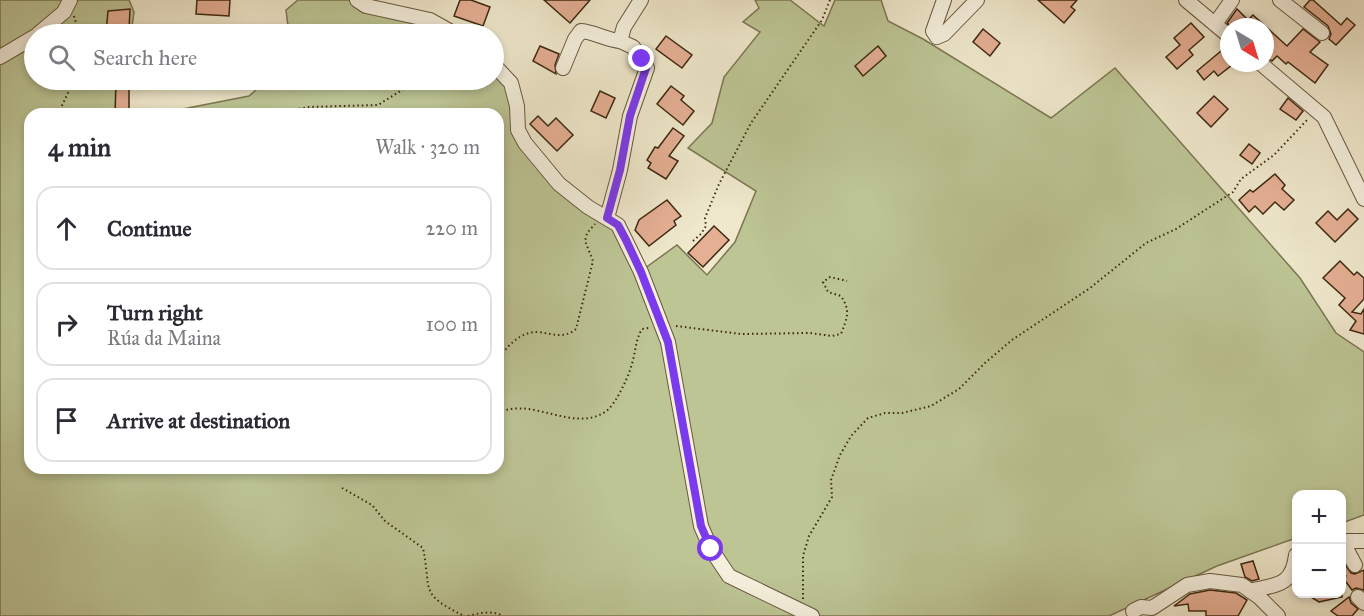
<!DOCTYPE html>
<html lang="en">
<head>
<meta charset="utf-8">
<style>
	:root { --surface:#fff; --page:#f2f2f3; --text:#2b2b33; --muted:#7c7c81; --line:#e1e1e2 }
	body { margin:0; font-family:"IM FELL Great Primer",serif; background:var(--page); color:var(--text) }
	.controls { position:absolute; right:18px; bottom:18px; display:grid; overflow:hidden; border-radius:12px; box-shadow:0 3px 9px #0003 }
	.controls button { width:54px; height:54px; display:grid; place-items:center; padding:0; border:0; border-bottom:2px solid var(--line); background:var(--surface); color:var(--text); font:30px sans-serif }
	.compass { position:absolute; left:1220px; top:18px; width:54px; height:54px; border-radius:50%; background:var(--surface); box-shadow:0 3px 9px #0003; rotate:142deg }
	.stop { position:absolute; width:18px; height:18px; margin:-14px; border:4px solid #7c3aed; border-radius:50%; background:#fff }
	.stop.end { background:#7c3aed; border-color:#fff; box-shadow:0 2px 6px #0008 }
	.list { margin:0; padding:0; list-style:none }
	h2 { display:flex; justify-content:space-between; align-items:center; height:78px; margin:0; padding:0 24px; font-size:26px }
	h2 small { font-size:20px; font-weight:400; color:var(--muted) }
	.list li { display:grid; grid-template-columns:39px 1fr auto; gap:18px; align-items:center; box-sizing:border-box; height:84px; margin:0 12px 12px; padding:0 12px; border:2px solid var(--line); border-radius:18px }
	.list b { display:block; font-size:22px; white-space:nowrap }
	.list p { margin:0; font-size:20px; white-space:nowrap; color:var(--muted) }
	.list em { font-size:20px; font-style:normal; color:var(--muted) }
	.icon { flex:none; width:33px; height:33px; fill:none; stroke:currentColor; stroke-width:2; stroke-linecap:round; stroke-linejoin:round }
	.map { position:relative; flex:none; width:1364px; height:616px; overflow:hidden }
	.search { position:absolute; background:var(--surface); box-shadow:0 3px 9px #0003; left:24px; top:24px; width:480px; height:66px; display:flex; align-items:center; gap:15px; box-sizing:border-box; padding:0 21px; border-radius:33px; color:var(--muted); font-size:22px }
	.panel { position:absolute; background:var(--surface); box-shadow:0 3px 9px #0003; left:24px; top:108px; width:480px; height:366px; border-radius:18px }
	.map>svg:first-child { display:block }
	.green { fill:#bdc595; stroke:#7c7752; stroke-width:1.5 }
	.building { fill:#e5af94; stroke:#3c2910; stroke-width:1.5 }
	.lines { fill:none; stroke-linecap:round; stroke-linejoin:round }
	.minor-casing { stroke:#69593f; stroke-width:16 }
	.path { stroke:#3c2910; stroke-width:2; stroke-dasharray:1.5 3; stroke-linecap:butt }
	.minor { stroke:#f5f0de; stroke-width:14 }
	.route { stroke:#7c3aed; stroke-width:8 }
</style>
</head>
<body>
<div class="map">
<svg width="1364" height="616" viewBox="0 0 1364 616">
	<rect width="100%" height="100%" fill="#efe8cc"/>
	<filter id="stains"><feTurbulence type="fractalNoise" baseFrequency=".00333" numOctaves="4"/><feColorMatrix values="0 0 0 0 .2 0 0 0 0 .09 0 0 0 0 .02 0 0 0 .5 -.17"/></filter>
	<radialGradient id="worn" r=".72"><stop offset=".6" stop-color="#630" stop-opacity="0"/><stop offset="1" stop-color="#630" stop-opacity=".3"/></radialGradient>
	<!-- green -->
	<g class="green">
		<path d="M0 0H129L134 12 131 34H34V80H126L123 114H30V468H498V114H157L249 96 267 80H494V65L511 83 518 130 559 184 618 225 641 271 677 245 707 275 735 242 756 191 688 148 712 123 724 77 760 32 743 22 759 8 755 0H790L824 26 835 0H881L888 21 923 39 1051 118 1115 68 1300 278 1336 333 1364 352V515L1342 523V494H1296V538L1217 566 1109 616H0Z"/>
		<path d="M298 0H370L366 5 455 34H289L286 10Z"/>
	</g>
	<!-- building -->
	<g class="building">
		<path d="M197 0H230L229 16 196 14Z"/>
		<path d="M460 0H471L490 7 483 26 454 16Z"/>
		<path d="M544 0H590L570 23Z"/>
		<path d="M1038 0H1077L1071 7 1075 10 1064 23Z"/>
		<path d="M1310 0H1313L1341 25 1347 18 1355 25 1336 45 1329 39 1331 34 1328 26 1304 7Z"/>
		<path d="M130 9 129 29 118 30 119 32 106 33 108 11Z"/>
		<path d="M1237 9 1248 20 1253 15 1287 46 1303 29 1320 42 1310 52 1328 65 1315 83 1288 62 1286 64 1277 56 1272 61 1265 56V27H1232L1227 23Z"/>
		<path d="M1191 23 1204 37 1189 50 1193 55 1177 69 1166 57 1180 45 1174 38Z"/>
		<path d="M983 29 1000 43 990 56 973 42Z"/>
		<path d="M666 36 692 55 682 68 656 49Z"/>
		<path d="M540 46 559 54 555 65 556 74 533 61Z"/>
		<path d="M878 46 886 56 863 76 855 66Z"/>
		<path d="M1221 51 1232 65 1218 76 1214 71 1204 80 1197 71Z"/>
		<path d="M116 81H129V114H115Z"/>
		<path d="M671 86 684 96 681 100 694 111 683 125 657 104Z"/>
		<path d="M600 91 615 98 606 118 591 111Z"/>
		<path d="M1214 96 1228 109 1211 127 1197 113Z"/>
		<path d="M1288 98 1303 111 1296 120 1280 109Z"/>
		<path d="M538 116 548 126 556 118 573 135 557 151 530 124Z"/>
		<path d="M673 128 684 136 669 156 678 161 666 179 648 168 651 163 647 160 655 147 658 148Z"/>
		<path d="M1249 144 1260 153 1252 164 1240 155Z"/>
		<path d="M1275 174 1285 185 1282 189 1294 200 1284 210 1275 202 1263 214 1255 206 1249 212 1239 200 1250 190 1253 192Z"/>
		<path d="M667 200 681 216 674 221 676 225 649 246 635 230 639 220Z"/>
		<path d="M1348 209 1358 219 1335 242 1316 223 1328 211 1337 220Z"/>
		<path d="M714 226 729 240 703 267 688 253Z"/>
		<path d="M1340 261 1354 275 1357 272 1364 278V299L1352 312 1361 314 1364 309V334L1350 330 1356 321 1339 305 1345 298 1323 278Z"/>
		<path d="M1341 559 1351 573 1355 574 1364 570V590L1356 588 1352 590 1343 578 1346 576 1341 571Z"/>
		<path d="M1253 561 1259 579 1252 581 1245 577 1241 564Z"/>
		<path d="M1210 590 1236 593 1247 600 1238 616H1206V611H1189L1188 604 1174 606 1190 594Z"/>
		<path d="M1306 594H1342V597L1319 602Z"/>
		<path d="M1349 597 1351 603 1358 609 1352 616H1338L1331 611Z"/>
	</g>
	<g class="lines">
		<!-- minor casing -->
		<g class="minor-casing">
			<g id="minor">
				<path d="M357 0 366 6 430 20 455 34"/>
				<path d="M944 0 933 31 937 37 944 34 977 0"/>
				<path d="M1186 0 1229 36"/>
				<path d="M1280 0 1322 33"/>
				<path d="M1215 24 1232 0"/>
				<path d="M38 34 64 12 70 0"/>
				<path d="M0 57 34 37"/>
				<path d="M1260 63 1324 117 1364 199"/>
				<path d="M494 65 511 83 517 106 518 130 525 143 559 184 588 207 618 225 641 272 668 342 701 526 711 549 729 576 812 616"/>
				<path d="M563 68 575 39 581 31C595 32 606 40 620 41"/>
				<path d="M607 218 620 170 630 116 647 68 633 47 620 41 624 27 641 0"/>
				<path d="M1342 541H1364"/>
				<path d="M1348 542 1347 550 1355 565"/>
				<path d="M1250 591C1275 584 1292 588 1296 555"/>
				<path d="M1358 597 1364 603"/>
				<path d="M1133 611 1141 607 1152 608 1187 585 1210 581 1242 585 1259 597 1278 616"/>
			</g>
		</g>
		<!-- path -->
		<g class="path">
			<path d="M74 16 79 34"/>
			<path d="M58 114 74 80"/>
			<path d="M287 114 292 110 309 107 378 105 418 80"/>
			<path d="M693 241 701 234 706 226 705 218 719 184 751 123 822 20 830 0"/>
			<path d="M676 326 741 334 810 333 832 336 841 334C847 318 851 311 841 296L828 292 823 282 830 277 847 281"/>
			<path d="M498 361C506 346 521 331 539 332 553 334 564 339 576 329L593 261 585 241 587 233 595 224"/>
			<path d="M498 413C532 396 572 433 605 412 610 409 614 402 617 398 624 385 630 373 633 360 636 348 636 339 642 329L649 328"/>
			<path d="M342 488 372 505 385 521 423 548C432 592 418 593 464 616"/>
			<path d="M803 599V556L809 536 832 497 831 480 840 455 851 436 868 418 885 413H902L931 406 959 389 985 363 1012 340 1090 288 1146 243 1176 229 1233 192 1241 179 1274 155 1308 119"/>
			<path d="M468 616C479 613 493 610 503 616"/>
		</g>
		<!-- minor -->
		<use href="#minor" class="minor"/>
	</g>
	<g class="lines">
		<!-- route -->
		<path class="route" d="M642 59 646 68 630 116 620 170 607 218 618 225 626 240 641 272 668 342 701 526 711 549"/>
	</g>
	<rect width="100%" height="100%" filter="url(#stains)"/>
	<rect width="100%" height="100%" fill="url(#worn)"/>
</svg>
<div class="controls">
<button>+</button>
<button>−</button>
</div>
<svg class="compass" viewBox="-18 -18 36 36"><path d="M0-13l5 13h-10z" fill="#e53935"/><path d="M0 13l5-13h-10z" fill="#7c7c81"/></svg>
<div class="stop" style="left:711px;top:549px"></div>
<div class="stop end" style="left:642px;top:59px"></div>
<div class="search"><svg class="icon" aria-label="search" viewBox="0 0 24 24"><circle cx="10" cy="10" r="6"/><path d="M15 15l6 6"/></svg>Search here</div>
<section class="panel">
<h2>4 min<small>Walk · 320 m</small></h2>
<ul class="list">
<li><svg class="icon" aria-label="ahead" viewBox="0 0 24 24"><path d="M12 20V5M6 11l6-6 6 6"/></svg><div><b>Continue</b></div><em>220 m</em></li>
<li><svg class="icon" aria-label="right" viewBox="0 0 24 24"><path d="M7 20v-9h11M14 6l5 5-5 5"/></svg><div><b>Turn right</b><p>Rúa da Maina</p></div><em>100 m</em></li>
<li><svg class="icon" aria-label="arrive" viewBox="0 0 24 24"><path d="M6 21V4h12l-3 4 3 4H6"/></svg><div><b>Arrive at destination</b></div></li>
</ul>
</section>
</div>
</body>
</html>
